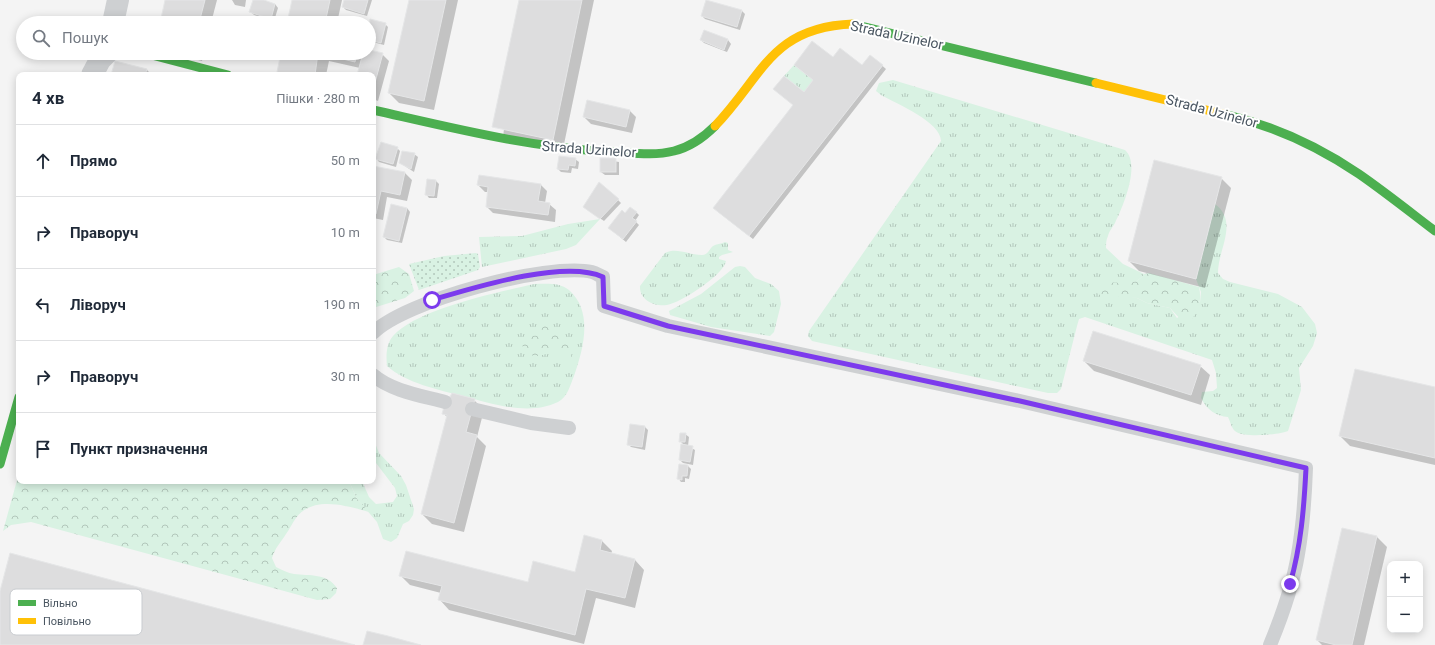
<!DOCTYPE html>
<html lang="uk">
<head>
<meta charset="utf-8">
<style>
	:root { --surface:#fff; --page:#f2f2f3; --text:#1f2937; --muted:#747a83; --line:#e0e1e3 }
	body { margin:0; font-family:Roboto,sans-serif; background:var(--page); color:var(--text) }
	.controls { position:absolute; right:12px; bottom:12px; display:grid; overflow:hidden; border-radius:8px; box-shadow:0 2px 10px #0003 }
	.controls button { width:36px; height:36px; display:grid; place-items:center; padding:0; border:0; border-bottom:1px solid var(--line); background:var(--surface); color:var(--text); font:20px sans-serif }
	.stop { position:absolute; width:12px; height:12px; margin:-9px; border:3px solid #7c3aed; border-radius:50%; background:#fff }
	.stop.end { background:#7c3aed; border-color:#fff; box-shadow:0 1px 4px #0008 }
	.list { margin:0; padding:0; list-style:none }
	h2 { display:flex; justify-content:space-between; align-items:center; height:52px; margin:0; padding:0 16px; font-size:17px }
	h2 small { font-size:13px; font-weight:400; color:var(--muted) }
	.list li { display:grid; grid-template-columns:26px 1fr auto; gap:12px; align-items:center; box-sizing:border-box; height:72px; padding:0 16px; border-top:1px solid var(--line) }
	.list b { display:block; font-size:15px; white-space:nowrap }
	.list em { font-size:13px; font-style:normal; color:var(--muted) }
	.icon { flex:none; width:22px; height:22px; fill:none; stroke:currentColor; stroke-width:2; stroke-linecap:round; stroke-linejoin:round }
	.map { position:relative; flex:none; width:1435px; height:645px; overflow:hidden }
	.search { position:absolute; background:var(--surface); box-shadow:0 2px 10px #0003; left:16px; top:16px; width:360px; height:44px; display:flex; align-items:center; gap:10px; box-sizing:border-box; padding:0 14px; border-radius:22px; color:var(--muted); font-size:15px }
	.panel { position:absolute; background:var(--surface); box-shadow:0 2px 10px #0003; left:16px; top:72px; width:360px; height:412px; border-radius:8px }
	.map>svg:first-child { display:block }
	.grass { fill:url(#grass-tufts) }
	.forest { fill:url(#forest-crowns) }
	.park { fill:url(#park-dots) }
	.shadow { fill:#0003 }
	.building { fill:#ddddde; stroke:#e5e6e7 }
	.lines { fill:none; stroke-linecap:round; stroke-linejoin:round }
	.lane { stroke:#ced0d2; stroke-width:14 }
	.street { stroke:#ced0d2; stroke-width:22 }
	.fast { stroke:#4caf50; stroke-width:9 }
	.slow { stroke:#ffc107; stroke-width:9 }
	.route { stroke:#7c3aed; stroke-width:5 }
	.labels { text-anchor:middle; dominant-baseline:central; stroke-width:4; stroke-linejoin:round; paint-order:stroke }
	.street-label { font-size:14px; fill:#4a5661; stroke:#fff }
	.key { fill:#fff; stroke:#c9ccd0; stroke-width:1 }
	.key-label { font-size:11px; fill:#4a5661 }
</style>
</head>
<body>
<div class="map">
<svg width="1435" height="645" viewBox="0 0 1435 645">
	<defs>
		<pattern id="grass-tufts" width="24" height="20" patternUnits="userSpaceOnUse"><rect width="24" height="20" fill="#d9f2e3"/><path d="M3 7l-1-3M5 7V3M7 7l1-3M15 17l-1-3M17 17v-4M19 17l1-3" fill="none" stroke="#b2c7bb"/></pattern>
		<pattern id="forest-crowns" width="20" height="18" patternUnits="userSpaceOnUse"><rect width="20" height="18" fill="#d9f2e3"/><path d="M2 6a3 3 0 1 1 6 0M12 15a3 3 0 1 1 6 0" fill="none" stroke="#b2c7bb"/></pattern>
		<pattern id="park-dots" width="8" height="8" patternUnits="userSpaceOnUse"><rect width="8" height="8" fill="#d9f2e3"/><path d="M2 2h.1M6 6h.1" fill="none" stroke="#b2c7bb" stroke-width="1.8" stroke-linecap="round"/></pattern>
	</defs>
	<rect width="100%" height="100%" fill="#f4f4f4"/>
	<!-- grass -->
	<g class="grass">
		<path d="M794 65 813 80 804 92 784 76Z"/>
		<path d="M893 80 1125 150C1141 164 1123 207 1115 223 1113 227 1109 231 1108 236 1106 240 1106 244 1106 248L1123 264 1144 274C1135 288 1120 282 1106 283L1126 296 1137 298 1147 303 1170 308 1177 318 1200 302 1201 292 1196 279 1215 204C1239 222 1218 249 1218 273L1223 279 1230 282 1278 294 1302 307 1315 324 1317 333 1313 346 1299 368 1301 390 1288 431C1279 435 1242 438 1235 431 1232 429 1230 421 1228 417 1216 416 1207 410 1201 398L1202 392 1213 391 1217 388 1216 373 1212 360 1085 317 1079 319 1077 326 1061 389 1057 393H1048L812 341 808 336 809 331 941 141C941 122 897 104 881 95L876 91 879 83Z"/>
		<path d="M600 219 576 245 566 249 482 267 479 237 522 236 568 224Z"/>
		<path d="M725 242 728 243V250L733 252 722 255 719 257V259L726 261C724 275 680 303 667 305 655 307 639 300 640 286L665 253C677 247 688 255 702 255 708 255 709 249 713 246 716 244 721 244 725 242Z"/>
		<path d="M740 266 745 267 755 278 771 284 779 291 781 304 774 332 770 336 711 327 670 315 669 311 701 294 735 267Z"/>
		<path d="M534 284C546 284 559 282 569 290 594 312 583 350 574 376 570 385 568 397 558 402 529 416 493 404 463 396 439 390 406 383 387 366 386 356 386 344 393 336 416 309 499 292 534 284Z"/>
		<path d="M373 438 379 453 401 476 406 485 414 509 413 515 409 521 403 524 397 538 391 542 383 539 377 522 357 499 349 481H362L369 497 376 504 393 502 397 496 395 488 373 459Z"/>
	</g>
	<!-- forest -->
	<g class="forest">
		<path d="M399 267 409 274 414 291 405 298 373 308V275Z"/>
		<path d="M1149 273 1199 287C1202 300 1199 312 1189 322L1182 321 1170 308 1147 303 1137 298 1103 296 1098 294 1095 290C1108 273 1132 293 1144 274Z"/>
		<path d="M544 324C560 329 574 343 571 361H566L556 351 539 356 526 355 521 342 523 337 539 335Z"/>
		<path d="M19 473V481H349L357 499 369 512C347 506 313 495 296 518 292 523 290 529 286 534 281 542 275 548 272 558L276 567C282 570 288 573 294 574 310 576 327 573 337 588L336 593 330 599 317 600 31 522 11 525 3 531Z"/>
	</g>
	<!-- park -->
	<path class="park" d="M476 253 478 254 480 267 478 270 419 290 409 264 444 256Z"/>
	<!-- shadow -->
	<g class="shadow">
		<path d="M166 0H217L211 23H161Z"/>
		<path d="M232 0H246L245 7 235 5Z"/>
		<path d="M254 0 275 4 278 8 274 21 254 15 251 12Z"/>
		<path d="M293 0H342L337 23H288Z"/>
		<path d="M345 0H372L367 16 346 10 343 7Z"/>
		<path d="M410 0H458L434 110 399 103 389 93Z"/>
		<path d="M520 0H594L563 149 503 137Z"/>
		<path d="M742 11 745 14 740 30 705 19 702 16Z"/>
		<path d="M371 20 385 24 388 27 384 45 369 41Z"/>
		<path d="M704 31 728 40 731 44 727 52 704 43 701 40Z"/>
		<path d="M369 51 382 54 389 61 378 101 373 99V75H358L360 68 329 61 326 75H282L278 71 282 53H369Z"/>
		<path d="M170 53H204L202 61Z"/>
		<path d="M871 56 886 69 753 239 717 211 804 93 833 59 862 66Z"/>
		<path d="M146 69 152 75H112Z"/>
		<path d="M629 110 636 117 632 133 591 124 584 117Z"/>
		<path d="M397 148 400 151 396 167 379 162 376 158Z"/>
		<path d="M414 154 418 157 414 172 400 163Z"/>
		<path d="M575 159 579 162 578 169 572 168 571 173 561 172 558 169Z"/>
		<path d="M601 159 619 162V175H605L601 172Z"/>
		<path d="M373 167 405 173 412 180 407 201 387 197 383 220 373 218Z"/>
		<path d="M1221 178 1231 188 1205 288 1139 271 1129 261Z"/>
		<path d="M436 181 439 184 437 198H429L426 194Z"/>
		<path d="M540 184 547 191 545 203 549 204 556 210 555 222 493 213 487 207 489 192H485L478 185Z"/>
		<path d="M618 200 621 203 604 221 588 210Z"/>
		<path d="M407 208 410 212 402 243 387 240 384 237Z"/>
		<path d="M636 212 639 215 635 221 639 225 626 242 609 228 625 214Z"/>
		<path d="M1084 361 1200 366 1210 375 1201 405 1094 371Z"/>
		<path d="M1435 388V465L1350 446 1340 436Z"/>
		<path d="M474 400 484 410 477 437 486 446 464 532 432 524 422 514 448 418 443 413Z"/>
		<path d="M645 427 648 430 645 450 631 447 628 444Z"/>
		<path d="M685 434 689 437 688 446 695 450 693 465 683 463 680 460 685 446 680 441Z"/>
		<path d="M688 466 691 469 689 479 685 478V482H681L678 478Z"/>
		<path d="M1377 537 1387 547 1364 645H1322L1317 640Z"/>
		<path d="M602 541 612 551 611 554 635 560 644 570 635 608 596 598 584 644 449 610 440 600 441 593 410 585 400 575 528 584 576 574Z"/>
	</g>
	<!-- building -->
	<g class="building">
		<path d="M165 0H205L199 23H160Z"/>
		<path d="M253 0H264L275 4 271 19 249 12Z"/>
		<path d="M292 0H330L325 23H287Z"/>
		<path d="M344 0H368L364 14 342 7Z"/>
		<path d="M409 0H446L424 101 388 93Z"/>
		<path d="M519 0H582L553 140 492 127Z"/>
		<path d="M706 0 742 10 737 27 701 16Z"/>
		<path d="M370 19 386 23 381 43 369 40Z"/>
		<path d="M704 30 728 39 724 50 700 40Z"/>
		<path d="M812 41 833 57 840 48 862 65 870 55 883 65 749 236 713 208 793 105 773 89 784 76 804 92 813 80 794 65Z"/>
		<path d="M369 50 383 53 373 90V75H357L363 53H369Z"/>
		<path d="M281 53H318L315 75H293L277 72Z"/>
		<path d="M318 53H357L355 62Z"/>
		<path d="M115 61 147 69 145 75H111Z"/>
		<path d="M587 100 630 110 626 127 583 117Z"/>
		<path d="M381 142 398 147 393 164 375 159Z"/>
		<path d="M402 151 415 153 411 169 399 163Z"/>
		<path d="M559 156 576 158 575 166 569 165 568 170 557 169Z"/>
		<rect x="600" y="158" width="16" height="14"/>
		<path d="M1154 160 1222 177 1196 279 1128 261Z"/>
		<path d="M373 166 405 172 400 195 381 191 376 214 373 213Z"/>
		<path d="M479 175 541 184 538 201 550 203 548 215 486 207 488 187 477 185Z"/>
		<path d="M427 179 436 180 434 196 425 195Z"/>
		<path d="M599 182 619 199 600 219 583 207Z"/>
		<path d="M391 204 407 208 399 241 383 237Z"/>
		<path d="M630 207 637 212 632 218 637 221 623 239 608 228 622 210 625 213Z"/>
		<path d="M1093 331 1201 365 1191 395 1083 361Z"/>
		<path d="M1355 369 1435 387V458L1339 436Z"/>
		<path d="M452 393 475 399 466 432 477 435 454 523 421 514 447 415 442 414 447 396 450 397Z"/>
		<path d="M630 424 645 426 642 447 627 445Z"/>
		<path d="M680 433H686L685 442H679Z"/>
		<path d="M681 444 693 446 690 462 679 460Z"/>
		<path d="M679 464 688 465 687 476H682V480L677 479Z"/>
		<path d="M1342 528 1377 536 1352 645H1336L1316 640Z"/>
		<path d="M584 535 602 540 600 550 635 559 625 598 586 589 575 635 438 600 442 586 399 576 406 551 528 582 533 561 575 572Z"/>
		<path d="M10 553 355 645H0V591Z"/>
		<path d="M367 631 388 636 421 645H363Z"/>
	</g>
	<g class="lines">
		<!-- lane -->
		<g class="lane">
			<path d="M373 333C404 301 548 262 592 272 596 273 600 276 603 277L604 306 668 326 1020 401 1306 468C1305 497 1303 526 1298 554 1293 585 1282 616 1270 645"/>
			<path d="M373 375C391 391 423 396 445 402"/>
			<path d="M472 409 531 423 569 428"/>
		</g>
		<!-- street -->
		<g class="street">
			<path d="M113 23 118 0"/>
			<path d="M92 75 100 60 107 53"/>
		</g>
		<!-- fast -->
		<g class="fast">
			<path d="M853 24 1096 83"/>
			<path d="M144 53 228 75"/>
			<path d="M373 110C453 128 531 148 613 152 633 153 654 156 674 151 690 147 703 138 715 126"/>
			<path d="M1227 115C1274 126 1319 147 1359 174 1385 192 1410 212 1435 231"/>
			<path d="M0 464 19 397"/>
		</g>
		<!-- slow -->
		<g class="slow">
			<path d="M1096 83 1227 115"/>
			<path d="M715 126C763 76 771 27 853 24"/>
		</g>
	</g>
	<g class="lines">
		<!-- route -->
		<path class="route" d="M432 300C473 288 564 259 603 277L604 306 668 326 1020 401 1306 468C1304 508 1301 546 1290 584"/>
	</g>
	<g class="labels">
		<!-- street labels -->
		<g class="street-label">
			<text transform="translate(897 35) rotate(12)">Strada Uzinelor</text>
			<text transform="translate(1212 111) rotate(15)">Strada Uzinelor</text>
			<text transform="translate(589 149) rotate(4)">Strada Uzinelor</text>
		</g>
	</g>
	<!-- legend -->
	<rect x="10" y="589" width="132" height="46" rx="6" class="key"/>
	<rect x="18" y="600" width="18" height="6" fill="#4caf50"/>
	<rect x="18" y="618" width="18" height="6" fill="#ffc107"/>
	<g class="key-label">
		<text x="43" y="607">Вільно</text>
		<text x="43" y="625">Повільно</text>
	</g>
</svg>
<div class="controls">
<button>+</button>
<button>−</button>
</div>
<div class="stop" style="left:432px;top:300px"></div>
<div class="stop end" style="left:1290px;top:584px"></div>
<div class="search"><svg class="icon" aria-label="search" viewBox="0 0 24 24"><circle cx="10" cy="10" r="6"/><path d="M15 15l6 6"/></svg>Пошук</div>
<section class="panel">
<h2>4 хв<small>Пішки · 280 m</small></h2>
<ul class="list">
<li><svg class="icon" aria-label="ahead" viewBox="0 0 24 24"><path d="M12 20V5M6 11l6-6 6 6"/></svg><div><b>Прямо</b></div><em>50 m</em></li>
<li><svg class="icon" aria-label="right" viewBox="0 0 24 24"><path d="M7 20v-9h11M14 6l5 5-5 5"/></svg><div><b>Праворуч</b></div><em>10 m</em></li>
<li><svg class="icon" aria-label="left" viewBox="0 0 24 24"><path d="M17 20v-9H6M10 6l-5 5 5 5"/></svg><div><b>Ліворуч</b></div><em>190 m</em></li>
<li><svg class="icon" aria-label="right" viewBox="0 0 24 24"><path d="M7 20v-9h11M14 6l5 5-5 5"/></svg><div><b>Праворуч</b></div><em>30 m</em></li>
<li><svg class="icon" aria-label="arrive" viewBox="0 0 24 24"><path d="M6 21V4h12l-3 4 3 4H6"/></svg><div><b>Пункт призначення</b></div></li>
</ul>
</section>
</div>
</body>
</html>
